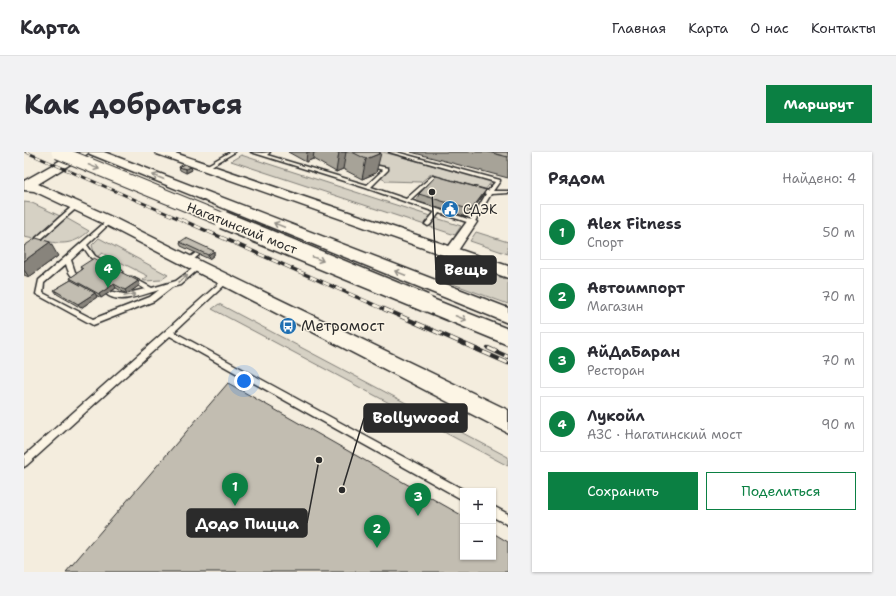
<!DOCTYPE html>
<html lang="ru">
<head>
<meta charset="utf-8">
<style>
	:root { --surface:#fff; --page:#f2f2f3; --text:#2b2b33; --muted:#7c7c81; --line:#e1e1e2; --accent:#0b8043 }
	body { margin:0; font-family:"Shantell Sans",sans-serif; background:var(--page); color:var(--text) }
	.controls { position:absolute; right:12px; bottom:12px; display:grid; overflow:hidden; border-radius:0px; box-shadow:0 1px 3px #0004 }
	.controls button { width:36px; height:36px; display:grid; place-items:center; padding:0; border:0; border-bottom:1px solid var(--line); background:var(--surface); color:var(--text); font:20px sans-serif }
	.you { position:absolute; left:220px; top:229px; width:14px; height:14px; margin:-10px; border:3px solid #fff; border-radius:50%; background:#1a73e8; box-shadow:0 0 0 6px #1a73e833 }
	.badge { display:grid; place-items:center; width:26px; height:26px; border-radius:50%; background:var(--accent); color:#fff; font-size:13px; font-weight:700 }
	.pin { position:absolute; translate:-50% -33px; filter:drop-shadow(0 1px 2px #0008) }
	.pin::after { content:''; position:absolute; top:21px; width:14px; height:12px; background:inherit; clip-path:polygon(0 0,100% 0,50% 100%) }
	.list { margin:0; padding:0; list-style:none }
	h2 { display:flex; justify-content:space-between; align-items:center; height:52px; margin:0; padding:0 16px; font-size:17px }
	h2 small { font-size:13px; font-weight:400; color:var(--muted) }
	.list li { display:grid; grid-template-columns:26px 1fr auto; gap:12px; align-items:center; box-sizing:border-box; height:56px; margin:0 8px 8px; padding:0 8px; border:1px solid var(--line); border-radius:0px }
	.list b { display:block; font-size:15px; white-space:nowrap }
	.list p { margin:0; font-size:13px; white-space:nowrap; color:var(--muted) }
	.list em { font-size:13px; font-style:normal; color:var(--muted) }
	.actions { display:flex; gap:8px; padding:12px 16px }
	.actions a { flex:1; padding:9px 0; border:1px solid var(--accent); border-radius:0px; text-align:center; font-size:14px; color:var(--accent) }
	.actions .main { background:var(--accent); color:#fff }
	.map { position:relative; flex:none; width:484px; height:420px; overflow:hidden; border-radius:0px }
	header { display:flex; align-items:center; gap:24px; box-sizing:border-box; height:56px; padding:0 20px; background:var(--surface); border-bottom:1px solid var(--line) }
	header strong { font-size:19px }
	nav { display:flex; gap:22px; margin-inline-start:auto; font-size:14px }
	.intro { display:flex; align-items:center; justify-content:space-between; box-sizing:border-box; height:96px; padding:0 24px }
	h1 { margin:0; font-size:28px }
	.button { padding:10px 18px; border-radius:0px; background:var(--accent); color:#fff; font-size:14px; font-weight:700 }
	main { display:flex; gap:24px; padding:0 24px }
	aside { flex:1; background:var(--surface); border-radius:0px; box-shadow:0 1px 3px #0004 }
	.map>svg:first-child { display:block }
	.green { fill:#d6d1c4; stroke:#807e78 }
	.pier { fill:#f4edde }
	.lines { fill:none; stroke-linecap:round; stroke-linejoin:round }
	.lane-casing { stroke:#2b2b2b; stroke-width:3 }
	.street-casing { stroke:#2b2b2b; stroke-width:3 }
	.secondary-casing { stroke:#2b2b2b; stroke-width:3 }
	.primary-casing { stroke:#2b2b2b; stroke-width:3 }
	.lane { fill:#fcf5e5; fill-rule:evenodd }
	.street { fill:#fcf5e5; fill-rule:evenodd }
	.secondary { fill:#fcf5e5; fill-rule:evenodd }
	.primary { fill:#fcf5e5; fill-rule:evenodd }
	.rail-far2-casing { stroke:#2b2b2b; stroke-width:3 }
	.rail-far1-casing { stroke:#2b2b2b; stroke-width:3.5 }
	.rail-casing { stroke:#2b2b2b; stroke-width:4.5 }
	.rail-far2 { stroke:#fcf5e5; stroke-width:2; stroke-dasharray:5.5; stroke-linecap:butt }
	.rail-far1 { stroke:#fcf5e5; stroke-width:2.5; stroke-dasharray:7; stroke-linecap:butt }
	.rail { stroke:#fcf5e5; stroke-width:3; stroke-dasharray:9; stroke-linecap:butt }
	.primary-bridge-far1-casing { stroke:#2b2b2b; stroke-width:15; stroke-linecap:butt }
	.primary-bridge-casing { stroke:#2b2b2b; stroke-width:20; stroke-linecap:butt }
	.primary-bridge-far1 { stroke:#fcf5e5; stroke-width:13 }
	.primary-bridge { stroke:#fcf5e5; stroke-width:17 }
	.wall { fill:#a7a398; stroke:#2b2b2b }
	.shaded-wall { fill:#88847c; stroke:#2b2b2b }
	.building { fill:#c2bdb1; stroke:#2b2b2b }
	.oneway { stroke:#949088 }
	.labels { text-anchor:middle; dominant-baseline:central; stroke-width:3; stroke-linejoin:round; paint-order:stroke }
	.far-poi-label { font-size:13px; fill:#2b2b2b; stroke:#fcf5e5; text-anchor:start }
	.far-street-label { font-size:13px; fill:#2b2b2b; stroke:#fcf5e5 }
	.poi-label { font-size:15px; fill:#2b2b2b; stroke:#fcf5e5; text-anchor:start }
	.leader { fill:none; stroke:#2b2b2b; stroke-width:1.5 }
	.callout-dot { fill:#2b2b2b; stroke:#fcf5e5; stroke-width:1.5 }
	.callout { fill:#2b2b2b; stroke:#2b2b2b; stroke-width:1.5 }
	.callout-label { font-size:16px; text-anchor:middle; font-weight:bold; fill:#fff }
</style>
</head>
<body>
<header>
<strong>Карта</strong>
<nav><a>Главная</a><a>Карта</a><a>О нас</a><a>Контакты</a></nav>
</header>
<div class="intro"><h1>Как добраться</h1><a class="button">Маршрут</a></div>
<main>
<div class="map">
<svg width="484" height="420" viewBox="0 0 484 420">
	<rect width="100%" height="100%" fill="#f4edde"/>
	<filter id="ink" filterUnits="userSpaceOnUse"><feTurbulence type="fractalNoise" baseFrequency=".025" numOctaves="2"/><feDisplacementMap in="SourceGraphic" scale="8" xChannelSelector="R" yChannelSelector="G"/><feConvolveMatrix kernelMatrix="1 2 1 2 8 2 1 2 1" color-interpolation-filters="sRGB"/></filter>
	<g filter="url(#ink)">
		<!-- green -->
		<g class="green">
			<path d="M306 0H359L468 29 461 38 407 22 397 30 362 29 357 26 365 17Z"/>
			<path d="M217 3 437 74 431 83 207 9Z"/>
			<path d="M0 50 8 51 36 64 10 87 0 85Z"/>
			<path d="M42 66 65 79C50 93 37 93 18 88Z"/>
			<path d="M452 80 484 90V102L446 89Z"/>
			<path d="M75 86 144 123 137 128 121 129 119 128 124 124 78 101 73 105 71 104 68 93Z"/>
			<path d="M434 110 484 128V152L421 129Z"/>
			<path d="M195 152 484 305V314L188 157Z"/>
		</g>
		<!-- pier -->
		<path class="pier" d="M0 0H40L18 13 0 5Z"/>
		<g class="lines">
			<!-- lane casing -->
			<g class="lane-casing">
				<g id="lane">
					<path d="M206 0H211L184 16 180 15Z"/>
					<path d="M227 0 238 1 246 0 243 3 343 33 359 18 341 13V11L364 16V18L347 35 382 47 408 24 464 39 471 30 365 0H372L476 28V29L469 39H484V41L467 42 450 71H446L415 61 406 73 404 74 401 72 411 60 342 36ZM409 27 462 42 447 68 386 48Z"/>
					<path d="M51 52 56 53 16 88H12V86Z"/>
					<path d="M85 67 87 68V70L63 93 71 104 98 119V121H94L67 106 60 96 47 108 51 120 56 124V126C47 128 44 119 42 112L20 131 19 141 69 167 126 145 135 138C120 142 94 154 81 141L84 139 100 142 121 137 104 127V125H108L128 136 152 129 172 114H176L177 115 156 133 148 135 130 149 69 173 12 142 15 128Z"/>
					<path d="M173 100 175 101V103L165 111H161V109Z"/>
					<path d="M200 127H202L205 129 150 180 442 339H439V348L146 184 3 313 0 315V304Z"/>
					<path d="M469 354 484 362V373L469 365Z"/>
				</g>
			</g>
			<!-- street casing -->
			<g class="street-casing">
				<path id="street" d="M448 67 453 70 431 103H423L421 100 423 97 444 68Z"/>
			</g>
			<!-- secondary casing -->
			<g class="secondary-casing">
				<g id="secondary">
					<path d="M51 0H65L63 2 14 32 90 66 180 111 484 258V281L80 72 10 39 0 38V29Z"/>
					<path d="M131 0H148L484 114V126L133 2Z"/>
				</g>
			</g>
			<!-- primary casing -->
			<g class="primary-casing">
				<g id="primary">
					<path d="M64 0H80L484 156V171L66 2Z"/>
					<path d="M401 144 484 177V193L394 156 391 151 394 146Z"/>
				</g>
			</g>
			<!-- lane -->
			<use href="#lane" class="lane"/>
			<!-- street -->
			<use href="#street" class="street"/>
			<!-- secondary -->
			<use href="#secondary" class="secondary"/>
			<!-- primary -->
			<use href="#primary" class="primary"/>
			<!-- rail-far2 casing -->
			<g class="rail-far2-casing">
				<path id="rail-far2" d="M2 0 160 69"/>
			</g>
			<!-- rail-far1 casing -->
			<g class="rail-far1-casing">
				<path id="rail-far1" d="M158 68 362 158"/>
			</g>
			<!-- rail casing -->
			<g class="rail-casing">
				<g id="rail">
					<path d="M360 157 484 211"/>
					<path d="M464 196 484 205"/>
				</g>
			</g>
			<!-- rail-far2 -->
			<use href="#rail-far2" class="rail-far2"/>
			<!-- rail-far1 -->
			<use href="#rail-far1" class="rail-far1"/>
			<!-- rail -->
			<use href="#rail" class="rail"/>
			<!-- primary-bridge-far1 casing -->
			<g class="primary-bridge-far1-casing">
				<path id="primary-bridge-far1" d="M34 0 202 69"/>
			</g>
			<!-- primary-bridge casing -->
			<g class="primary-bridge-casing">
				<path id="primary-bridge" d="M199 68 401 151"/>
			</g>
			<!-- primary-bridge-far1 -->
			<use href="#primary-bridge-far1" class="primary-bridge-far1"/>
			<!-- primary-bridge -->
			<use href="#primary-bridge" class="primary-bridge"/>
		</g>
		<!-- wall -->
		<g class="wall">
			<path d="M264 0H354L352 21 338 27 319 17 312 20 289 7 282 10Z"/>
			<path d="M387 0H484V26Z"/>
			<path d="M155 15 168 18 162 21 156 18Z"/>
			<path d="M462 38 458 45 443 65 392 49 395 42Z"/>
			<path d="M156 90 190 99V103L185 107 157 94Z"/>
			<path d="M0 94 34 104 5 125 0 123Z"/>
			<path d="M56 115 114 129 116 133 103 142 92 136 77 146 72 143 73 145 57 156 33 142 30 138 47 128 46 126 58 118Z"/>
		</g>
		<!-- shaded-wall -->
		<g class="shaded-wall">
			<path d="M283 0H290L289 7 282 10Z"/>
			<path d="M315 0H322L319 17 312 20Z"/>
			<path d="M357 1 352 21 338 27 342 7Z"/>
			<path d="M167 15 168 18 162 21V17Z"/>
			<path d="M462 38 458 45 443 65 447 58Z"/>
			<path d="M26 90 34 104 5 125 0 118V109Z"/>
			<path d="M190 99V103L185 107 184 103Z"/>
			<path d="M114 129 116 133 103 142 101 138Z"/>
			<path d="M90 132 92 136 77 146 75 142Z"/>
			<path d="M71 141 73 145 57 156 54 152Z"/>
		</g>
		<!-- building -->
		<g class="building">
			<path d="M328 0H354L357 1 342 7Z"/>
			<path d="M464 0H484V5Z"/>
			<path d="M160 12 167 15 162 17 155 15Z"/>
			<path d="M412 24 462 38 447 58 395 42Z"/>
			<path d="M12 86 26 90 0 109V94Z"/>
			<path d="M162 86 190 99 184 103 156 90Z"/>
			<path d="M70 106 114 129 101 138 90 132 75 142 46 126 59 117 56 115Z"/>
			<path d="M47 128 71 141 54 152 30 138Z"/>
			<path d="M204 231 439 364V405H469V381L484 390V420H42Z"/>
		</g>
		<!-- one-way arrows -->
		<defs><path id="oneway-shaft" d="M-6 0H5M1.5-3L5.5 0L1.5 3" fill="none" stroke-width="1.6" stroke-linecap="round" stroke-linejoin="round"/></defs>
		<g class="oneway">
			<use href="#oneway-shaft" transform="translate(70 15) rotate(22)"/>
			<use href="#oneway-shaft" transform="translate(134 25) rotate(-158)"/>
			<use href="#oneway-shaft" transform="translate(255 73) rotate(-158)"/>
			<use href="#oneway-shaft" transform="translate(294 107) rotate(22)"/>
			<use href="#oneway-shaft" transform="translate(376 121) rotate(-158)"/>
			<use href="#oneway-shaft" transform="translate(159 127) rotate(-38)"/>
			<use href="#oneway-shaft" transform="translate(106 143) rotate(-12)"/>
			<use href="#oneway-shaft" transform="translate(437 166) rotate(22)"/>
		</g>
	</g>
	<!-- icons -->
	<defs>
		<g id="civic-disc" transform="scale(0.9)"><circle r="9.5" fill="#1f6fb2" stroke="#fcf5e5"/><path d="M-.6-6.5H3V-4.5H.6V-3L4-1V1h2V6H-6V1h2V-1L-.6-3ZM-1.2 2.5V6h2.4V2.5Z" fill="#fff"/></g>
		<g id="bus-disc" transform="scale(0.9)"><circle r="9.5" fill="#1f6fb2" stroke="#fcf5e5"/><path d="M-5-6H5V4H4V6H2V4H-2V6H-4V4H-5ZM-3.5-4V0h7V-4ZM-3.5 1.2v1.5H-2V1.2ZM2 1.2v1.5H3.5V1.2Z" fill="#fff"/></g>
	</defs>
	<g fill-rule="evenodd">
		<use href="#civic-disc" x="426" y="57"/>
		<use href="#bus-disc" x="264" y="174"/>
	</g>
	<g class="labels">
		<!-- far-poi labels -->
		<g class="far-poi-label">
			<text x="439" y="57">СДЭК</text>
		</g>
		<!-- far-street labels -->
		<g class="far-street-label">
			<text transform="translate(218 76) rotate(22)">Нагатинский мост</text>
		</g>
		<!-- poi labels -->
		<g class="poi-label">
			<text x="277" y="174">Метромост</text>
		</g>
	</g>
	<!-- callouts -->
	<path class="leader" d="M408 40L412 118M318 338L340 266M295 308L283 371"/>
	<g class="callout-dot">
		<circle cx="408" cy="40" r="4"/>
		<circle cx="318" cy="338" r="4"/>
		<circle cx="295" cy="308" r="4"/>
	</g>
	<g class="callout">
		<rect x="412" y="104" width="60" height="28" rx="4"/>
		<rect x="340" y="252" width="103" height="28" rx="4"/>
		<rect x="163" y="357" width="120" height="28" rx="4"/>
	</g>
	<g class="callout-label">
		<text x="442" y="123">Вещь</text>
		<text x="392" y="271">Bollywood</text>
		<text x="223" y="377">Додо Пицца</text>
	</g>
</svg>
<div class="controls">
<button>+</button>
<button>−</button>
</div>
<div class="you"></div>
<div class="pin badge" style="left:211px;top:354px">1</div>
<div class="pin badge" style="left:353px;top:396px">2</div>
<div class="pin badge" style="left:394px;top:364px">3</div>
<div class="pin badge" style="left:84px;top:136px">4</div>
</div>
<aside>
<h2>Рядом<small>Найдено: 4</small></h2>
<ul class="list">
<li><span class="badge">1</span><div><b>Alex Fitness</b><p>Спорт</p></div><em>50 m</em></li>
<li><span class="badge">2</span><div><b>Автоимпорт</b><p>Магазин</p></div><em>70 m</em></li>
<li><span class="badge">3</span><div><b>АйДаБаран</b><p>Ресторан</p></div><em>70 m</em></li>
<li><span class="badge">4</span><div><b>Лукойл</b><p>АЗС · Нагатинский мост</p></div><em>90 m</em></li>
</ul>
<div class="actions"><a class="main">Сохранить</a><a>Поделиться</a></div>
</aside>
</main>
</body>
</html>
